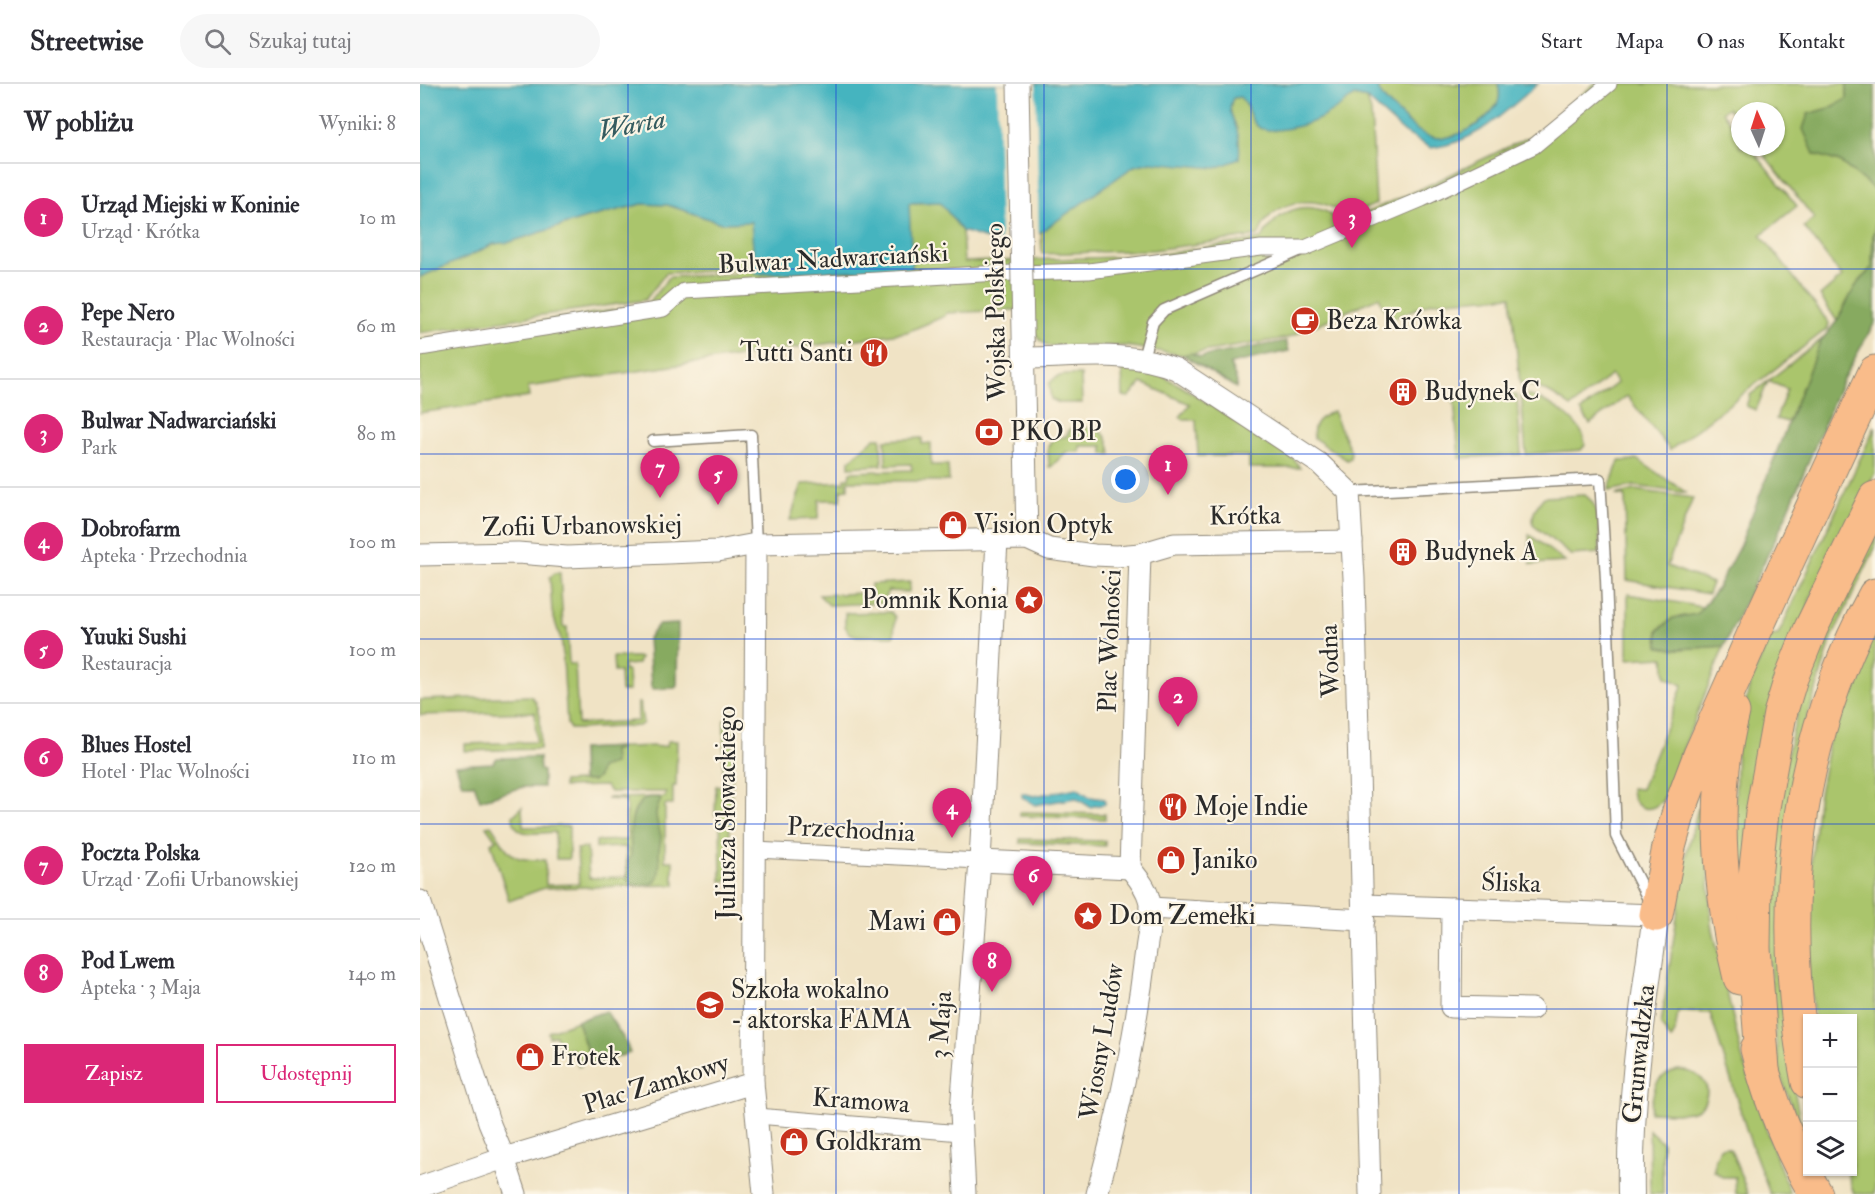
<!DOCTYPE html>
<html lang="pl">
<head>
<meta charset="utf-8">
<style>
	:root { --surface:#fff; --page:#f7f7f7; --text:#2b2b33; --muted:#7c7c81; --line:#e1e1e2; --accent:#db2777 }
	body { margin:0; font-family:"IM FELL Double Pica",serif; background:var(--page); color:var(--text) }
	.controls { position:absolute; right:18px; bottom:18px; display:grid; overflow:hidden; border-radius:0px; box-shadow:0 2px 4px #0004 }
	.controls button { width:54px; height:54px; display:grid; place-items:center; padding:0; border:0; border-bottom:2px solid var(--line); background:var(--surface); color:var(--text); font:30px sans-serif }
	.compass { position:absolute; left:1311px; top:18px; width:54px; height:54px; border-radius:50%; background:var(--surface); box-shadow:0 2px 4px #0004; rotate:357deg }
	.you { position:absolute; left:706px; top:396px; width:21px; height:21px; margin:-15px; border:4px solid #fff; border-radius:50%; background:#1a73e8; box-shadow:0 0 0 9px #1a73e833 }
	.badge { display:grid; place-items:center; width:39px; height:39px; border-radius:50%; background:var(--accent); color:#fff; font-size:20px; font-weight:700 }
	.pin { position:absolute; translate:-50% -50px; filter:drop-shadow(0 2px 3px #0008) }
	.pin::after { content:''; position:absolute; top:32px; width:21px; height:18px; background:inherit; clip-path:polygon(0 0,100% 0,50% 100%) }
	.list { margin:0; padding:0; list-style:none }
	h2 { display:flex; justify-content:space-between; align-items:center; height:78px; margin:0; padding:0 24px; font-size:26px }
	h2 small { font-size:20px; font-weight:400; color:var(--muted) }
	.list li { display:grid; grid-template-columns:39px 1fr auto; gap:18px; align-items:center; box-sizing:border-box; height:108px; padding:0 24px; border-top:2px solid var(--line) }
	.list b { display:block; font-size:22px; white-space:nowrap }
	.list p { margin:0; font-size:20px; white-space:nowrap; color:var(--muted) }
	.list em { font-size:20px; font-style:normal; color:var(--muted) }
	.actions { display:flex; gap:12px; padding:18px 24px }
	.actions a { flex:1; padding:14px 0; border:2px solid var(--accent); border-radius:0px; text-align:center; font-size:21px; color:var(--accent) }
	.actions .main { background:var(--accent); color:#fff }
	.icon { flex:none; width:33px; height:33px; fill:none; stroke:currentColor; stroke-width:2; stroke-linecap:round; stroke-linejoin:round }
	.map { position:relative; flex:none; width:1455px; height:1110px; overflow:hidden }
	header { display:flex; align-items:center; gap:36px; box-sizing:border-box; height:84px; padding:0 30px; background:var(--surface); border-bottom:2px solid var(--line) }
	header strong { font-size:28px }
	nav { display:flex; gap:33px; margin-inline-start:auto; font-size:21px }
	.search { width:420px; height:54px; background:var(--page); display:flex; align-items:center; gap:15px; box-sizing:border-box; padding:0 21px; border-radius:33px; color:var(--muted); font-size:22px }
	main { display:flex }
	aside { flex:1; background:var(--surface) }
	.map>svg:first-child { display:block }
	.green { fill:#aac56c; stroke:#6a784c; stroke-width:1.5 }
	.forest { fill:#87aa60; stroke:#596a46; stroke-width:1.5 }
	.water { fill:#45b4bf; stroke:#387075; stroke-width:1.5 }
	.pier { fill:#f0e3c5 }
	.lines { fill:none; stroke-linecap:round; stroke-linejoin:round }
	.service-casing { stroke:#8e8778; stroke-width:13 }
	.pedestrian-casing { stroke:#8e8778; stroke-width:17 }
	.minor-casing { stroke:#8e8778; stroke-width:23 }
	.tertiary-casing { stroke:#8e8778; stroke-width:28 }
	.primary-casing { stroke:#8e8778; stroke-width:35 }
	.service { stroke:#fff; stroke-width:10 }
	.pedestrian { stroke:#fff; stroke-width:15 }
	.minor { stroke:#fff; stroke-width:21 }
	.tertiary { stroke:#fff; stroke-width:26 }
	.primary { stroke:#f9bc8a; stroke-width:33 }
	.minor-bridge-casing { stroke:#8e8778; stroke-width:23; stroke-linecap:butt }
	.minor-bridge { stroke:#fff; stroke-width:21 }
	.grid { fill:none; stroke:#1d4ed8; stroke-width:1.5; stroke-opacity:0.55 }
	.labels { text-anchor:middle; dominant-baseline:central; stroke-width:4.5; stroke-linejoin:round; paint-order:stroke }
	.street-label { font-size:26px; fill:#2b2b2b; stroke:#fcf5e5 }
	.poi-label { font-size:26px; fill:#2b2b2b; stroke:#fcf5e5; text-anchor:start }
	.water-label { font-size:27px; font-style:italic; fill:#345b5f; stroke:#fcf5e5 }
</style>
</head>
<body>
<header>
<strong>Streetwise</strong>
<div class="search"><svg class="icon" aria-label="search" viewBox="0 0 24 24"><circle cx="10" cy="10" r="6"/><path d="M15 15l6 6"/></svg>Szukaj tutaj</div>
<nav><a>Start</a><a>Mapa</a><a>O nas</a><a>Kontakt</a></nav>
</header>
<main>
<aside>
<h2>W pobliżu<small>Wyniki: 8</small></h2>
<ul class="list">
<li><span class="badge">1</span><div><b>Urząd Miejski w Koninie</b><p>Urząd · Krótka</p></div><em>10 m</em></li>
<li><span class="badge">2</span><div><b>Pepe Nero</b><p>Restauracja · Plac Wolności</p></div><em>60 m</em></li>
<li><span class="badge">3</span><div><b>Bulwar Nadwarciański</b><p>Park</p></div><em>80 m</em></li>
<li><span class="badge">4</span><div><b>Dobrofarm</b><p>Apteka · Przechodnia</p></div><em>100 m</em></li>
<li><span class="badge">5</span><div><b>Yuuki Sushi</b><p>Restauracja</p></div><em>100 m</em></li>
<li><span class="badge">6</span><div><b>Blues Hostel</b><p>Hotel · Plac Wolności</p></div><em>110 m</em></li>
<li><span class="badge">7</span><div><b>Poczta Polska</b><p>Urząd · Zofii Urbanowskiej</p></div><em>120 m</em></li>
<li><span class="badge">8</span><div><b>Pod Lwem</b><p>Apteka · 3 Maja</p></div><em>140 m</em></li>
</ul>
<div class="actions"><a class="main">Zapisz</a><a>Udostępnij</a></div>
</aside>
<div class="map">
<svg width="1455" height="1110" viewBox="0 0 1455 1110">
	<rect width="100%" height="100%" fill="#fcf5e5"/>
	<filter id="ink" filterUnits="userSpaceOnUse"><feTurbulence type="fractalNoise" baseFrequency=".0167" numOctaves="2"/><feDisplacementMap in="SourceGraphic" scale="12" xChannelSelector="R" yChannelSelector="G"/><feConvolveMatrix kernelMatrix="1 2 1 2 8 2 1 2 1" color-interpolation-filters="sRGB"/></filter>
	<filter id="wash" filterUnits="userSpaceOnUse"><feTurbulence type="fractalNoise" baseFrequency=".008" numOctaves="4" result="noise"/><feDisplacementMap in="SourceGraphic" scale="24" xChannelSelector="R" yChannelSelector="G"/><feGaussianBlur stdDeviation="1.35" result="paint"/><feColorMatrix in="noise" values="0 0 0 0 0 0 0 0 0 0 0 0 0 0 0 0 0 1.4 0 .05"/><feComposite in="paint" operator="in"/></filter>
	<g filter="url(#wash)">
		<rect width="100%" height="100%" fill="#f0e3c5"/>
		<!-- green -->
		<g class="green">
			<path d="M957 0H1078C1080 7 1080 16 1076 22 1064 40 1033 58 1012 53 999 51 987 38 978 29 969 21 959 12 957 0Z"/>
			<path d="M1174 0H1427V15L1410 24 1388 30 1394 70 1420 78 1455 106V147L1453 149 1452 183 1435 203 1417 237 1400 212 1422 193 1384 143 1394 134 1338 63H1356V27H1320V40L1308 24 1302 28 1320 51V63H1330L1377 122 1341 151 1409 239 1408 244 1250 366 1207 312 1170 340 1161 327 1197 299 1191 291 1151 323C1135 311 1121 302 1100 300L1091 212 1012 218 969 236 959 213 867 254 763 271 706 262H628C611 252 614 243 612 225L526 229 525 232 487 248 108 303 109 313 0 329V255L227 221 249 193 315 190V186L246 189 225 216 0 249V193L49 172 73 160 90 158 166 134 222 120 248 121 301 139 332 138 336 190 492 184 488 119 521 118 542 147 544 178 730 172 841 155C854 132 877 116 905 127 911 130 916 136 920 140L1003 104 1115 50Z"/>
			<path d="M934 12 947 15 951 28 956 120 926 133C904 113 869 112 847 135 843 140 841 146 838 152L733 166 622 170 621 148 714 82 731 78 752 79 817 44C812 33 807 25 813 14L820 13 825 18 829 29 898 35Z"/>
			<path d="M1402 255 1368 338 1356 335 1367 305 1348 297 1336 326 1326 322 1330 311Z"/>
			<path d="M705 285H722L737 289 761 302 874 375 880 384H829V372H778L776 336H764L760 333 770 320 722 299 709 313 703 312 702 286Z"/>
			<path d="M661 291 662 319H639L631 315 629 300C637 289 648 291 661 291Z"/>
			<path d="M1101 310C1124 313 1164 336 1165 361L1161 366 1106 370Z"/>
			<path d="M1097 311 1101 370 1039 374 1034 316Z"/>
			<path d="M913 327 931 368 930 374 927 376 894 354C891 338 900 334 913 327Z"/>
			<path d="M1455 343V389L1390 515 1318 842 1313 788 1317 657 1330 600 1350 552 1358 551Z"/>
			<path d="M651 344C674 343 688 342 691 370H683V362H660V368H646L631 383H629L628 363 632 356 646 352Z"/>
			<path d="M455 354H461L462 381 429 383V377Z"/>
			<path d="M502 354V360L511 359V381H528L529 397H428V405L421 406V416H399L398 435 370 436 382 400 425 398V394H429L430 388 492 386 491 380 466 381 465 356Z"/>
			<path d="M1218 376 1267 409 1214 402 1188 407 1199 377Z"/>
			<path d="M1215 406 1273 414 1247 482 1292 499 1288 510 1207 496 1205 412 1195 411Z"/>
			<path d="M1165 411C1183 424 1179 448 1180 469L1151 471 1113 441C1112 429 1116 422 1124 413Z"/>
			<path d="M1455 439V464L1412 554 1382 651 1374 1004 1382 1047 1359 989 1346 840 1360 700 1387 589Z"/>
			<path d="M1109 450 1145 478 1111 480Z"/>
			<path d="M135 489H140L143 543H147L149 580H155L158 640 218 637V619H220L223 639 219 642 157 645H150L147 640 142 559 132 528 130 493Z"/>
			<path d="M490 498 489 508 468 507 462 519 409 521 399 511 442 509V514H451V500Z"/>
			<path d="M1208 510 1283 523 1277 531 1253 534 1238 546 1239 563 1258 565 1304 562 1243 716C1229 731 1212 725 1211 704L1221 705 1263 601 1246 593 1244 573 1208 575Z"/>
			<path d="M471 528 475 533 474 552H437L429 549 425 542V529Z"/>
			<path d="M1455 541V1110H1434L1427 1088H1432V934H1394L1388 884V811L1398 715 1409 657Z"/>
			<path d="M193 573H217L220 574 218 580 204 581V587H208L209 607H201L200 588H194Z"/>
			<path d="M110 612C124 620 120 651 120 665L45 667V660L116 658 115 628 0 631V616Z"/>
			<path d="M304 636H314L308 797H301L300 732 295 731 296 702H303Z"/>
			<path d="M248 657H257L256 702H253V721H245V777H253V796L255 797V801L124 804 89 817 71 759 76 756 66 742 71 741C91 770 87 777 125 776L126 801 159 800 157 765 167 764 169 794 207 793 206 763 176 764V757L207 756 206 716 187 715V714L245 713 246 708H190L186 702 143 703V698L162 697 161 665 234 662 239 663 246 662Z"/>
			<path d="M102 723 103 743 149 742V775H136L135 748C119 749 93 755 93 732Z"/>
			<path d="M1281 724 1284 726 1292 841 1304 895 1322 973 1350 1056 1370 1110H1350L1329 1054 1290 929 1258 928 1255 949 1251 956 1241 941 1266 770 1278 725Z"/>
			<path d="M600 728 685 730V735L600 732Z"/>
			<path d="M600 755 685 757V762L600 759Z"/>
			<path d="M157 937 169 972 159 974 161 982H158L152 964 141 967 136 951 129 953 128 948Z"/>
			<path d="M1258 986C1274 987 1291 995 1286 1014 1284 1021 1280 1025 1273 1027 1261 1031 1243 1028 1230 1028 1234 1005 1233 992 1258 986Z"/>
			<path d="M1229 1046 1242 1058 1243 1110H1230Z"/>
			<path d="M1306 1063 1311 1066 1328 1110H1316L1315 1093H1302L1294 1087 1295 1077 1300 1064Z"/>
		</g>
		<!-- forest -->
		<g class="forest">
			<path d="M1427 0H1455V106L1420 78 1394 70 1383 45 1388 30 1410 24 1427 15Z"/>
			<path d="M1455 147V238L1422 297 1363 439 1304 562 1258 565 1239 563 1238 547 1253 534 1277 530 1296 506 1320 461 1400 258 1417 237 1435 203 1452 183 1453 149Z"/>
			<path d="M866 257 869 267 810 280 817 298 816 304 763 271 771 269 780 273Z"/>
			<path d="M258 540 257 602 255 604 233 605 231 603 228 554 238 541Z"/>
			<path d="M199 663 198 666H193L194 680 180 684 178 693 173 697H162L161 665Z"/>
			<path d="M119 673 120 686 123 687V703H103L60 716 54 700H42L36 681 73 679 77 674Z"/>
			<path d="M229 713H239L241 716C239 720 236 725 236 730 236 738 240 745 241 753 241 758 239 763 239 768 241 792 240 807 210 800 207 793 205 784 208 776 210 772 212 773 211 768 210 750 208 721 229 713Z"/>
			<path d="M186 927 206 958 210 969 174 980 171 978 157 937Z"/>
		</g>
		<!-- water -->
		<g class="water">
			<path d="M0 0H957C959 12 969 21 978 29 987 38 999 50 1012 53 1033 58 1064 40 1076 22 1080 16 1080 7 1078 0H1118C1083 29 1058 58 1011 64L985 49 947 15 934 12C923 20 911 29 899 35 886 41 846 53 836 41 828 33 829 21 820 13L813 14C806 27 814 34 817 46 820 56 820 65 819 75L796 84 731 78 714 82 621 148 594 157H573L542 147 520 118 489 119 492 185 335 190 331 138 301 139 248 121 222 120 166 134 90 158 73 160 49 172 0 193Z"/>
			<path d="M657 704 670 713 685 715V720L670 723 656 714 615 721 602 713V709L614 712Z"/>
		</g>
		<!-- pier -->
		<path class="pier" d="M577 0H616L619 152 595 160H580Z"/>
	</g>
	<g filter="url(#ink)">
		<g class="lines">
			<!-- service casing -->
			<g class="service-casing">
				<g id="service">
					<path d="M723 274 733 238 744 226 879 167"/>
					<path d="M233 357 331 351 336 460"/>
					<path d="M929 408 1180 395 1186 495 1196 752 1229 817"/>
				</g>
			</g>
			<!-- pedestrian casing -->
			<g class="pedestrian-casing">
				<g id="pedestrian">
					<path d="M0 264 243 225 264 207 562 190 669 187 841 164H885L1002 115 1114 62 1189 0"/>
					<path d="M334 766 560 777"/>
					<path d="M337 1032 541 1049"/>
				</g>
			</g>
			<!-- minor casing -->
			<g class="minor-casing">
				<g id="minor">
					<path d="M602 198 607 455"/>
					<path d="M604 274C655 274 708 265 756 285L900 380 929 408 934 494 950 1110"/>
					<path d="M336 460 333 999 344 1110"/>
					<path d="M0 471 98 469 147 473 298 467 336 460 607 455 629 465 674 471 697 472 720 470 754 460 932 457"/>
					<path d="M560 777 710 784"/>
					<path d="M710 784 720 470"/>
					<path d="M0 817 69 1038 84 1074 96 1110"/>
					<path d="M944 821 1236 831"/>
					<path d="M730 824 944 836"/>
					<path d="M1032 824 1031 923 1112 925"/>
					<path d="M0 1103 84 1074 333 999"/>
					<path d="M545 1110 541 1027 560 777 577 456"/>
					<path d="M677 1110C699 1030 716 948 726 866 728 850 733 830 729 815 726 803 717 793 710 784"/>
				</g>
			</g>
			<!-- tertiary casing -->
			<g class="tertiary-casing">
				<path id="tertiary" d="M1211 1110C1209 1014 1223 925 1236 831"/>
			</g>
			<!-- primary casing -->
			<g class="primary-casing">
				<g id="primary">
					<path d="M1313 628C1291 716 1299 807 1320 894"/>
					<path d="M1236 831 1249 763 1259 727 1280 671 1336 545 1455 288"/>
					<path d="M1337 965C1350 1017 1369 1064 1396 1110"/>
					<path d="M1343 986 1334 864 1335 793 1342 729 1360 630 1371 594 1391 544 1455 414"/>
					<path d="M1388 998C1356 831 1373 661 1455 511"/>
				</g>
			</g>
			<!-- service -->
			<use href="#service" class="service"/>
			<!-- pedestrian -->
			<use href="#pedestrian" class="pedestrian"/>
			<!-- minor -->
			<use href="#minor" class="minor"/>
			<!-- tertiary -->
			<use href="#tertiary" class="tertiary"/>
			<!-- primary -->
			<use href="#primary" class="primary"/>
			<!-- minor-bridge casing -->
			<g class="minor-bridge-casing">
				<path id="minor-bridge" d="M598 0 602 198"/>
			</g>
			<!-- minor-bridge -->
			<use href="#minor-bridge" class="minor-bridge"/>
		</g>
	</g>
	<!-- grid -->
	<path class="grid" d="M208 0V1110M416 0V1110M624 0V1110M831 0V1110M1039 0V1110M1247 0V1110M0 185H1455M0 370H1455M0 555H1455M0 740H1455M0 925H1455"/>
	<!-- icons -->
	<defs>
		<g id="cafe-disc" transform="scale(1.5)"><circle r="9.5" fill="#c8321e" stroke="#fcf5e5"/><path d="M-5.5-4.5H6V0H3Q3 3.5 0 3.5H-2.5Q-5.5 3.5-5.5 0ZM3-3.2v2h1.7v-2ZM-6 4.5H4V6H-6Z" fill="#fff"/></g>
		<g id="restaurant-disc" transform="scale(1.5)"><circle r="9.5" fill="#c8321e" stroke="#fcf5e5"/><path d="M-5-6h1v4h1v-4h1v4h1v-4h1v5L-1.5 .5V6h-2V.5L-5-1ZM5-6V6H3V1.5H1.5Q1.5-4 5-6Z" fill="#fff"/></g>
		<g id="building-disc" transform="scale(1.5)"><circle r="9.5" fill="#c8321e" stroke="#fcf5e5"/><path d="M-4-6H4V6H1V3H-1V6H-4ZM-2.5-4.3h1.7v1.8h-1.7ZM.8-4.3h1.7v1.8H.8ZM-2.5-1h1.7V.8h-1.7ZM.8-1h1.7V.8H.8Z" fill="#fff"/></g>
		<g id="bank-disc" transform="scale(1.5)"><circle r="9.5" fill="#c8321e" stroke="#fcf5e5"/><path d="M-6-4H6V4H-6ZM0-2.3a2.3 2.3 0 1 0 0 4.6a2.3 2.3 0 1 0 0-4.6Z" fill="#fff"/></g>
		<g id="shop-disc" transform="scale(1.5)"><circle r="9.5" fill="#c8321e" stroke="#fcf5e5"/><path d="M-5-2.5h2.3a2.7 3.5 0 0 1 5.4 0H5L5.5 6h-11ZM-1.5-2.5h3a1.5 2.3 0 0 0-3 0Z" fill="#fff"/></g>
		<g id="sight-disc" transform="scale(1.5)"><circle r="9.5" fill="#c8321e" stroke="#fcf5e5"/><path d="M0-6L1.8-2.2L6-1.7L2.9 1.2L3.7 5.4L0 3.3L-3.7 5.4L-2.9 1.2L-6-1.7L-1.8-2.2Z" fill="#fff"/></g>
		<g id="school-disc" transform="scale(1.5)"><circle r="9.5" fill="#c8321e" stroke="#fcf5e5"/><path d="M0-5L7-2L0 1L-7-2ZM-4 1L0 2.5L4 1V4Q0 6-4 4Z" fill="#fff"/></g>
	</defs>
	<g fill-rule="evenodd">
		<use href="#cafe-disc" x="885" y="237"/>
		<use href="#restaurant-disc" x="454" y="269"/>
		<use href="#building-disc" x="983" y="308"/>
		<use href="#bank-disc" x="569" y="348"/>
		<use href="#shop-disc" x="533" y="441"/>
		<use href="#building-disc" x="983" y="468"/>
		<use href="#sight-disc" x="609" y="516"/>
		<use href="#restaurant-disc" x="753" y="723"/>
		<use href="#shop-disc" x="751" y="776"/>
		<use href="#sight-disc" x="668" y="832"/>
		<use href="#shop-disc" x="527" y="838"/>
		<use href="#school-disc" x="290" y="921"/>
		<use href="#shop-disc" x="110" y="973"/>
		<use href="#shop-disc" x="374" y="1058"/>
	</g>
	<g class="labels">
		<!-- street labels -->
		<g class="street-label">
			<text transform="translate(413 175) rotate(-3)">Bulwar Nadwarciański</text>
			<text transform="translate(576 228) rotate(-91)">Wojska Polskiego</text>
			<text transform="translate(825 432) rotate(-1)">Krótka</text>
			<text transform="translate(162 442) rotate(-1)">Zofii Urbanowskiej</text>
			<text transform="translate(690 557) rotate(-88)">Plac Wolności</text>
			<text transform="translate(910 577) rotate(-92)">Wodna</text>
			<text transform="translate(307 729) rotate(-90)">Juliusza Słowackiego</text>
			<text transform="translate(431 746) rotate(3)">Przechodnia</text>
			<text transform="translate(1091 799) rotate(2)">Śliska</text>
			<text transform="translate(521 941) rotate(-86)">3 Maja</text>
			<text transform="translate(682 958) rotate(-80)">Wiosny Ludów</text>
			<text transform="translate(1219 970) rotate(-84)">Grunwaldzka</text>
			<text transform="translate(236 1000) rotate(-17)">Plac Zamkowy</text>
			<text transform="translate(441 1017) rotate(4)">Kramowa</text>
		</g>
		<!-- poi labels -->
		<g class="poi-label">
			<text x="906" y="237">Beza Krówka</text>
			<text x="433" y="269" text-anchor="end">Tutti Santi</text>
			<text x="1004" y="308">Budynek C</text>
			<text x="590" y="348">PKO BP</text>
			<text x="554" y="441">Vision Optyk</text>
			<text x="1004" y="468">Budynek A</text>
			<text x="588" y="516" text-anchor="end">Pomnik Konia</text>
			<text x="774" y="723">Moje Indie</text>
			<text x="772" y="776">Janiko</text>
			<text x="689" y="832">Dom Zemełki</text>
			<text x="506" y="838" text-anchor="end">Mawi</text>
			<text x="311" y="906">Szkoła wokalno<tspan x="311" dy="30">- aktorska FAMA</tspan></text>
			<text x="131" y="973">Frotek</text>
			<text x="395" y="1058">Goldkram</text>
		</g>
		<!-- water labels -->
		<g class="water-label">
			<text transform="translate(212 41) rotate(-11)">Warta</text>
		</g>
	</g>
</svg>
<div class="controls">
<button>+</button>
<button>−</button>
<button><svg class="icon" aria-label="layers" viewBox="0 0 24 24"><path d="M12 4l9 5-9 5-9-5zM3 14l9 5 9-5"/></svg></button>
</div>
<svg class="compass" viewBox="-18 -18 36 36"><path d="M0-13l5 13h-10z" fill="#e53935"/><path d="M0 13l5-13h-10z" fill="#7c7c81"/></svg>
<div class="you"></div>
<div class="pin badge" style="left:748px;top:411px">1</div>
<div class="pin badge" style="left:758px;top:643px">2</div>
<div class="pin badge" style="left:932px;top:164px">3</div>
<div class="pin badge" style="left:532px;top:754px">4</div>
<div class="pin badge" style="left:298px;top:421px">5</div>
<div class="pin badge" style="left:613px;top:822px">6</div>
<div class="pin badge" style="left:240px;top:414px">7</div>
<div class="pin badge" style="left:572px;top:908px">8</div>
</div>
</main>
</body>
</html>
